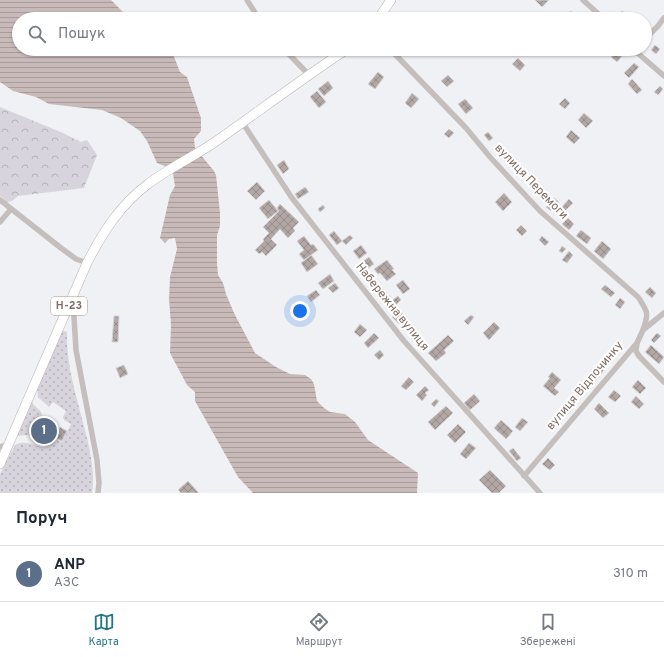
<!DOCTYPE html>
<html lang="uk">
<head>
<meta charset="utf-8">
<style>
	:root { --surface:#fff; --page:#f2f2f3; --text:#1f2937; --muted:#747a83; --line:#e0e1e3; --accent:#217684 }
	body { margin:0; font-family:Overpass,sans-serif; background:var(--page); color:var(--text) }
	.you { position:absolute; left:300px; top:311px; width:14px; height:14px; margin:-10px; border:3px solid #fff; border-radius:50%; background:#1a73e8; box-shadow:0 0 0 6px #1a73e833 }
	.badge { display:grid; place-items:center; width:26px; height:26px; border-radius:50%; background:var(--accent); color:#fff; font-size:13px; font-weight:700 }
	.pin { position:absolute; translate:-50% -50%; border:2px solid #fff; box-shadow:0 1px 4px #0006 }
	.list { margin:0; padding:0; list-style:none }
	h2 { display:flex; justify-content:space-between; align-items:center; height:52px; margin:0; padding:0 16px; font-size:17px }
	h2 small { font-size:13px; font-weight:400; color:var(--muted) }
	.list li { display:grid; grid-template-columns:26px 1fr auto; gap:12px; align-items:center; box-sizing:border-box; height:56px; padding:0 16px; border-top:1px solid var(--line) }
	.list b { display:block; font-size:15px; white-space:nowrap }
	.list p { margin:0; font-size:13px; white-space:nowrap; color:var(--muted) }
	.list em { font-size:13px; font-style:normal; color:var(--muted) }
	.icon { flex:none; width:22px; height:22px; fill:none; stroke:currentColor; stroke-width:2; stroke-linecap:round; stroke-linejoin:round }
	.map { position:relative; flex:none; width:664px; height:493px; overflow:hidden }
	.search { position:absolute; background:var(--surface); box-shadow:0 1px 3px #0004; left:12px; right:12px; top:12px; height:44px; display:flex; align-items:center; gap:10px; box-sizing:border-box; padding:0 14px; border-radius:22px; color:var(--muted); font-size:15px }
	.sheet { height:108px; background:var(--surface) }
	nav { display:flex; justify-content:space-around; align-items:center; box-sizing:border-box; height:56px; border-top:1px solid var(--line); background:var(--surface); font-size:11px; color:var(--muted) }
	nav a { display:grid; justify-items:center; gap:2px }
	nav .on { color:var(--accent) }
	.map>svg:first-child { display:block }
	.grass { fill:url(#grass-dots) }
	.forest { fill:url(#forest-crowns) }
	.water { fill:url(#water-rules) }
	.building { fill:url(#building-cross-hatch); stroke:#d3d4d6 }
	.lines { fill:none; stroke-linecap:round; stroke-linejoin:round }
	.primary-casing { stroke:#b8b3b0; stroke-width:10 }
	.minor { stroke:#c4bfbd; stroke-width:5.5 }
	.primary { stroke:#fff; stroke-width:9 }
	.labels { text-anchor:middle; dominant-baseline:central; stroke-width:4; stroke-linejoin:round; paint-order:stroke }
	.shield { fill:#fff; stroke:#a79892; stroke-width:1 }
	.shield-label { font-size:11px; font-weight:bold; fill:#816c63 }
	.street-label { font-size:12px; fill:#816c63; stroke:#fff }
</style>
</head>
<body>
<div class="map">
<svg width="664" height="493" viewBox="0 0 664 493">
	<defs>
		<pattern id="grass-dots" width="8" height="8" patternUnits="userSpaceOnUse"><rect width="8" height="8" fill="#d8d4de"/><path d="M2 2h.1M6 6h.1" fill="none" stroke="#b5b0b8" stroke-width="1.8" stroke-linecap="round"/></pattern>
		<pattern id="forest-crowns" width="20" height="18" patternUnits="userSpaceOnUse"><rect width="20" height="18" fill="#d8d4de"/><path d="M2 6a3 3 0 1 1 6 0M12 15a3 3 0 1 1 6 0" fill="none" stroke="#b5b0b8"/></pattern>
		<pattern id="water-rules" width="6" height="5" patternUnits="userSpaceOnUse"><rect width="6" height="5" fill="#c8bab9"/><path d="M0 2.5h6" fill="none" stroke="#a89b9a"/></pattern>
		<pattern id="building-cross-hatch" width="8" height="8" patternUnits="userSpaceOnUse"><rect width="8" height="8" fill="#b2a7a4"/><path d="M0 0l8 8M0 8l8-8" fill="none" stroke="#968c89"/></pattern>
	</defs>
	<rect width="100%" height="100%" fill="#f0f1f4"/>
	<!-- grass -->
	<g class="grass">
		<path d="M61 330 67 332C66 368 79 404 87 438 91 456 95 475 92 493H0V474L15 445C32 436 42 458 55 439L62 442 71 424 64 420 63 417 66 411 53 402 49 407 38 397 37 386Z"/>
		<path d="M32 402C34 406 38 408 41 412 43 415 42 418 40 421 33 441 33 433 16 436Z"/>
	</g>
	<!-- forest -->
	<path class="forest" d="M0 107 63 133 81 142 87 140 97 155 84 188 18 196 12 201 7 202 0 196Z"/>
	<!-- water -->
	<path class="water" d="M0 0H111L130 19H19V49H171L180 72 187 77 201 118V131L194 139 195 148 214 171 216 175 220 213V226L217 235V262L218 275 223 283 226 294 234 313 255 353 276 367 290 374 305 375 311 379 314 384 317 401 324 408 330 412 345 414 355 422 368 440 418 473 417 493H253L238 477 195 401V392L187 385 170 353 171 325 169 299 170 277 177 249 175 238 169 239 165 243 160 238 170 195 175 186 173 174 167 167 157 163 147 141 140 131 121 118 102 110 49 104 36 97 13 91 0 82Z"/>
	<!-- building -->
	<g class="building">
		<path d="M535 0H549L542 7Z"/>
		<path d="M571 11 575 15 570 19H566L564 17Z"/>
		<path d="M622 11 628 15 626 19H616Z"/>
		<path d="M655 45 660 49 656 54 651 50Z"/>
		<path d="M618 50 623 55 617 62 611 57Z"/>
		<path d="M518 58 525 65 520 71 512 64Z"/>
		<path d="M634 63 639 67 629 78 624 73Z"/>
		<path d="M378 72 384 77 375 89 368 84Z"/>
		<path d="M448 75 454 81 447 87 441 81Z"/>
		<path d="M632 79 642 90 637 94 628 84Z"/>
		<path d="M328 81 333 88 324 96 318 89Z"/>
		<path d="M660 86 663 89 658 95 654 92Z"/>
		<path d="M317 91 326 102 319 108 310 97Z"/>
		<path d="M412 93 419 99 411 108 405 103Z"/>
		<path d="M565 98 570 103 565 109 559 104Z"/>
		<path d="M465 99 473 108 466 114 458 104Z"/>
		<path d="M584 113 593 121 586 128 578 120Z"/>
		<path d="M449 129 454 133 449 138 444 134Z"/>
		<path d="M571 130 580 138 574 144 566 137Z"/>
		<path d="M488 132 493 138 489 141 484 135Z"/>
		<path d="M507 155 513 163 510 166 503 159Z"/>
		<path d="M284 160 289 169 283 174 277 165Z"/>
		<path d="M257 182 265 191 256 200 247 191Z"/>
		<path d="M305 187 309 192 298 199 295 194Z"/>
		<path d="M504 193 512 202 503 211 495 202Z"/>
		<path d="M554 198 559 202 551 211 546 207Z"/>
		<path d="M569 199 573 203 565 211 561 208Z"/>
		<path d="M269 200 278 211 268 219 259 208Z"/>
		<path d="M280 204 299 222 293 228 295 231 288 238 280 229 271 239 277 245 266 256 262 252 259 254 255 250 264 241 263 239 269 233 263 227 279 211 277 208Z"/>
		<path d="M323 205 325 208 320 212 318 209Z"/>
		<path d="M568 218 574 224 569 230 562 224Z"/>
		<path d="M521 225 527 231 522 236 516 230Z"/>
		<path d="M581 230 591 238 587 244 576 236Z"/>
		<path d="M334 231 342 241 337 245 329 235Z"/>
		<path d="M350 235 353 238 346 245 342 241Z"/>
		<path d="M304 236 311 245 313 244 318 250 304 260 299 254 304 250 297 241Z"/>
		<path d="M542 236 549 242 545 246 539 240Z"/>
		<path d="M602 241 611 249 603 259 594 251Z"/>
		<path d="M361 245 367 253 359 259 353 251Z"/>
		<path d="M562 246 566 249 562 253 559 251Z"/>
		<path d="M569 251 573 255 567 263 562 260Z"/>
		<path d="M311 255 318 264 307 272 301 263Z"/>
		<path d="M369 257 374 264 364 271 359 264Z"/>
		<path d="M387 260 394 269 392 270 396 274 387 281 380 273 378 274 374 269Z"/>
		<path d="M330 274 334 281 323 289 318 283Z"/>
		<path d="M403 280 410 289 403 294 396 285Z"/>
		<path d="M377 282 384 290 380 293 373 286Z"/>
		<path d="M335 283 339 288 333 293 328 288Z"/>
		<path d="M605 285 615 293 611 297 601 289Z"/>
		<path d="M650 287 656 293 652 298 645 292Z"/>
		<path d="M316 290 320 295 311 302 307 296Z"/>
		<path d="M386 292 391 297 385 303 380 297Z"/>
		<path d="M398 296 401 300 394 307 390 302Z"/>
		<path d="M620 298 625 302 620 309 615 305Z"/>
		<path d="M400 311 406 318 399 324 392 317Z"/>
		<path d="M471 315 474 317 468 325 464 321Z"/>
		<path d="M114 316H119L118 342H112Z"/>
		<path d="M494 322 500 328 489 340 483 333Z"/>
		<path d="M360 324 367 330 360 337 354 332Z"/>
		<path d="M374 333 379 338 368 348 364 343Z"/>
		<path d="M657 333 661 336 654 343 651 340Z"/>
		<path d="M448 335 454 341 444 350 446 353 436 361 428 353Z"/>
		<path d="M651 345 664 357 659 364 645 352Z"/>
		<path d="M380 350 384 355 379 360 374 355Z"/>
		<path d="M598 364 604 370 593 384 586 378Z"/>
		<path d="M124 365 128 374 120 378 116 368Z"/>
		<path d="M552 372 561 380 554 388 559 392 555 396 543 386 550 378 548 377Z"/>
		<path d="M409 377 414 382 406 390 401 386Z"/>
		<path d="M638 380 646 388 640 394 632 387Z"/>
		<path d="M425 386 429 390 425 393 427 395 422 401 416 395Z"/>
		<path d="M614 390 621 396 615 402 608 397Z"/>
		<path d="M474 394 480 401 470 410 464 403Z"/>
		<path d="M636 396 644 404 639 409 631 402Z"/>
		<path d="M436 399 439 401 434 407 431 404Z"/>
		<path d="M599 403 609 413 603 418 594 409Z"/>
		<path d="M446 406 453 413 435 430 428 422Z"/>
		<path d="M566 407 571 411 566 416 562 413Z"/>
		<path d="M522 418 528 422 520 431 515 427Z"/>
		<path d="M501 420 513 431 506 439 494 428Z"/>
		<path d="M43 423 58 430 56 436 41 429Z"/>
		<path d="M458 424 466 432 455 443 447 435Z"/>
		<path d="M60 427 67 431 62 441 55 438Z"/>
		<path d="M469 443 476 448 466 459 460 454Z"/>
		<path d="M513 448 521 458 517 461 509 451Z"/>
		<path d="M548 458 555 465 550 470 542 464Z"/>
		<path d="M490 470 506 486 499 493H492L479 480Z"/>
		<path d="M188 481 199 493H181L178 490Z"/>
	</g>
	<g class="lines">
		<!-- primary casing -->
		<g class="primary-casing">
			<g id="primary">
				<path d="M378 19 391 0"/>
				<path d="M0 464 87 263C103 232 120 205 148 184 169 168 193 157 215 142 259 111 302 79 347 49"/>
			</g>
		</g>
		<!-- minor -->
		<g class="minor">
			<path d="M247 0 259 19"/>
			<path d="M583 0 604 19"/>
			<path d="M645 39 658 26 664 18"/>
			<path d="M284 49 309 75"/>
			<path d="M390 49 466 128 490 157 540 211 638 297C648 312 649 313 643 330"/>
			<path d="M633 49 664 76"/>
			<path d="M242 122 292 198 404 341 540 493"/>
			<path d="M0 200 61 248 76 259 87 263"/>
			<path d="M0 222 11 209"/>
			<path d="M73 300 76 350 97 460 99 483 98 493"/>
			<path d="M637 343 636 351 639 356 664 382"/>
			<path d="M0 447 9 444"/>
			<path d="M524 476 637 343 643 330 664 313"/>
		</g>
		<!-- primary -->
		<use href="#primary" class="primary"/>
	</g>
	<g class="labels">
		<!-- shield labels -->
		<rect class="shield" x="51" y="297" width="36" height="18" rx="3"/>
		<g class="shield-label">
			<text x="69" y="306">Н-23</text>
		</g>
		<!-- street labels -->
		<g class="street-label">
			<text transform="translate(531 182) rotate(46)">вулиця Перемоги</text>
			<text transform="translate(392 307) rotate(51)">Набережна вулиця</text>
			<text transform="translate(585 386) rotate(-50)">вулиця Відпочинку</text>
		</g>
	</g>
</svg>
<div class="you"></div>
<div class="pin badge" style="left:44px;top:431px;background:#5c6f8a">1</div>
<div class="search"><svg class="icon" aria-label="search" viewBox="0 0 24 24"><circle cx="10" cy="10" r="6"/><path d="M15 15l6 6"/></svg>Пошук</div>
</div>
<section class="sheet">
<h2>Поруч<small></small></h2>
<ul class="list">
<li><span class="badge" style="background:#5c6f8a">1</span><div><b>ANP</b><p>АЗС</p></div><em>310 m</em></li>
</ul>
</section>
<nav>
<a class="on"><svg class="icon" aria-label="map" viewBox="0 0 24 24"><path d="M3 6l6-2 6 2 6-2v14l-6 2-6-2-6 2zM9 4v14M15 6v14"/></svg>Карта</a>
<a><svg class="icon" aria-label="directions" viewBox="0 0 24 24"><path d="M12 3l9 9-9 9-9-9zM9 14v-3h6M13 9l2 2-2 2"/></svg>Маршрут</a>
<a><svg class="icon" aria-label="saved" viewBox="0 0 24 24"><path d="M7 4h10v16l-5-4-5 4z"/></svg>Збережені</a>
</nav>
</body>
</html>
